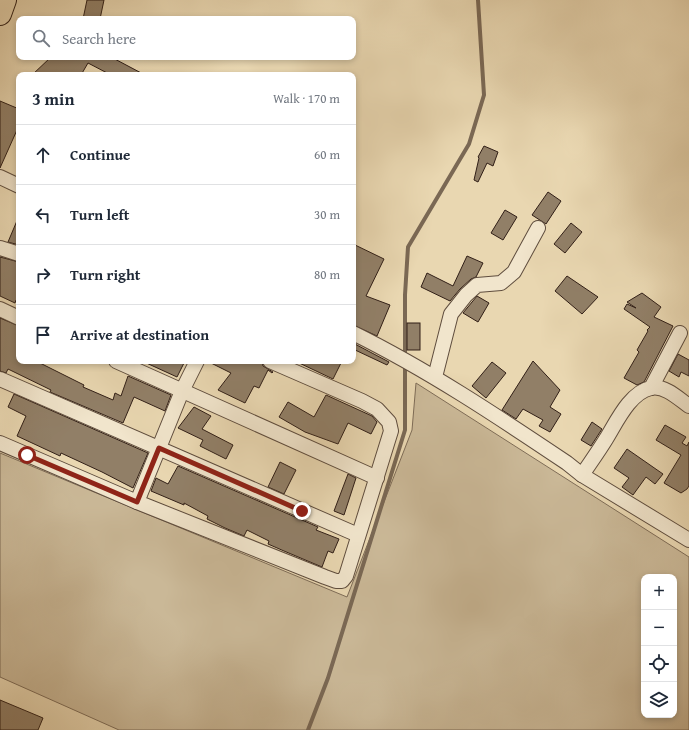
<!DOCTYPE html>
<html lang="en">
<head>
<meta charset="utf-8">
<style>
	:root { --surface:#fff; --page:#f2f2f3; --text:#1f2937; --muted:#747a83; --line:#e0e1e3 }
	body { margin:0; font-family:"Gentium Book Plus",serif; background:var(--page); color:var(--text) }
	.controls { position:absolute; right:12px; bottom:12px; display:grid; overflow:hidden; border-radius:8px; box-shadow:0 2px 6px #0003 }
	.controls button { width:36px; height:36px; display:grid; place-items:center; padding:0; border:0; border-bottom:1px solid var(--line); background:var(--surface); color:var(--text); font:20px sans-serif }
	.stop { position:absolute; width:12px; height:12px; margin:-9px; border:3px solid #8f2418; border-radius:50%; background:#fff }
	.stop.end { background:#8f2418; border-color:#fff; box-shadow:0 1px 4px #0008 }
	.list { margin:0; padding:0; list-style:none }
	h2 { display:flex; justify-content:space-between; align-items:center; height:52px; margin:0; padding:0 16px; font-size:17px }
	h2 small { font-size:13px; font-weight:400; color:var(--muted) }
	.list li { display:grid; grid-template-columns:26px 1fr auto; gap:12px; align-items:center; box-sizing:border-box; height:60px; padding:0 16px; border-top:1px solid var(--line) }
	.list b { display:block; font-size:15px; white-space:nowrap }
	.list em { font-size:13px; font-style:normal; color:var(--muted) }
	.icon { flex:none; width:22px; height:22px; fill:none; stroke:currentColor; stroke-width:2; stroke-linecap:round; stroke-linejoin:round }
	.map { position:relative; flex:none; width:689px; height:730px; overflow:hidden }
	.search { position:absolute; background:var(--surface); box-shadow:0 2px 6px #0003; left:16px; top:16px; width:340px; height:44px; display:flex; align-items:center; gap:10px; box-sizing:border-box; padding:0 14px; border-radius:8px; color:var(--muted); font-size:15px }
	.panel { position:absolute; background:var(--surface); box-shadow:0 2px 6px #0003; left:16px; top:72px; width:340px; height:292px; border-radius:8px }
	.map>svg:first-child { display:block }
	.green { fill:#cab897; stroke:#7e6c57; fill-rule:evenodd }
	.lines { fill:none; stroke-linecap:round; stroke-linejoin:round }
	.stream { stroke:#7a6854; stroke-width:4 }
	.building { fill:#917f67; stroke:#311f17 }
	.street-casing { stroke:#5f4d3e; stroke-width:16 }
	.highway-casing { stroke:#311f17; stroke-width:24 }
	.street { stroke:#f1e5cc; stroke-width:14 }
	.highway { stroke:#e9d7b1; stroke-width:22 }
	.route { stroke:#8f2418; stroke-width:5 }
</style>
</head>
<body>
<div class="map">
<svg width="689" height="730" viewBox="0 0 689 730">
	<rect width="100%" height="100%" fill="#e9d7b1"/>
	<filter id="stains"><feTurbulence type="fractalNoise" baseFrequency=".005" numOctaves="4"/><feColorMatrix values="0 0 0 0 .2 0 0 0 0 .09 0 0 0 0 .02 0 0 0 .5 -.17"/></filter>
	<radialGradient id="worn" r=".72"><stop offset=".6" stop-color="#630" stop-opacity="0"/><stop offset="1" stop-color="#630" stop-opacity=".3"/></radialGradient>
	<!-- green -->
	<path class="green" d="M416 383 689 557V730H119L0 677V453L347 597 412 430ZM644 577H674V715H644Z"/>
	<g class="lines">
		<!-- stream -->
		<g class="stream">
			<path d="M405 357V295L408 247 469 144 484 95 478 0"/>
			<path d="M308 730 328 678 405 430V364"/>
		</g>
	</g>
	<!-- building -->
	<g class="building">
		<path d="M87 0H104L100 19H83Z"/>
		<path d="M51 57H111L145 75H111L88 63 81 75H32Z"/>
		<path d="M0 101 19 109V130H17L0 168Z"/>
		<path d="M484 146 498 152 493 166 487 163 478 182 474 180 479 158 478 157Z"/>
		<path d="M548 192 561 201 546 224 532 215Z"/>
		<path d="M505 210 517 217 503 240 491 233Z"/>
		<path d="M19 216V245L8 242Z"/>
		<path d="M571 223 582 232 565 253 554 244Z"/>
		<path d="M353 244 384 259 366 296 390 305 377 336 353 325Z"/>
		<path d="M467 256 483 263 476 277 471 279 460 289 450 301 421 287 427 273 453 286Z"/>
		<path d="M0 257 19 262V302L16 300 15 303 0 296Z"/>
		<path d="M567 276 598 297 582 314 555 291Z"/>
		<path d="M642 293 661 307 654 317 673 326 644 382 637 385 624 378 639 352 637 350 648 331 647 330 650 327 624 309 627 304 636 308 627 302Z"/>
		<path d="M477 296 489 303 478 322 463 313Z"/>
		<path d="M0 318 19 326V361H36L84 385 83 387 113 400 115 393 121 396 128 376 171 395 165 411 134 397 123 423 50 392 51 390 8 369 6 373 0 371Z"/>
		<rect x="407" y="323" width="13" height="27"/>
		<path d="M353 343 389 362 387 365 353 349Z"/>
		<path d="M678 354 689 360V376L681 372 679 377 669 371Z"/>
		<path d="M142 361H185L177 377Z"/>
		<path d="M207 361H262L263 366 273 372 272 373 268 370 259 388 254 386 245 403 218 390 231 373Z"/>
		<path d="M295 361H342L333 379Z"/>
		<path d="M533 361 560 390 550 407 561 414 550 432 539 426 543 420 523 409 516 419 502 410Z"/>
		<path d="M492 362 506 373 486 398 472 386Z"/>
		<path d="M14 394 148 453 133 488 102 472 61 453 60 456 17 436 26 416 8 407Z"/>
		<path d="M326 395 372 416 377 422 371 434 348 423 338 444 305 432 279 417 288 402 314 417Z"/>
		<path d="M194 407 211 416 202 429 233 445 226 459 200 446 203 440 178 428Z"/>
		<path d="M592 422 602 429 591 446 581 440Z"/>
		<path d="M665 425 686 437 682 443 687 446 689 442V486L687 489 681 493 664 483 681 455 656 440Z"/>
		<path d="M627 449 663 474 655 484 646 477 633 495 622 487 629 478 614 468Z"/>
		<path d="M280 462 296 470 284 494 268 487Z"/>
		<path d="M178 466 318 527 316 530 339 539 333 553 328 551 322 567 284 551 268 544 269 541 247 530 244 536 225 528 207 519 208 516 184 503V505L151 491 156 478 168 484Z"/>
		<path d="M348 474 356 478 344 515 334 511Z"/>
		<path d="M0 700 43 718 38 730H0Z"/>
	</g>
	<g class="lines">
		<!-- street casing -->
		<g class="street-casing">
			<g id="street">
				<path d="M0 177 19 186"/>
				<path d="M0 248 19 254"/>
				<path d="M0 309 19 318"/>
				<path d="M353 333C428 370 497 416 567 463L582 475 689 540"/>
				<path d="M116 361 377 478"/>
				<path d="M435 377 451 314 466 295 477 285 501 283 514 272 538 228"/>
				<path d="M0 379 358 535"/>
				<path d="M651 388 680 333"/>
				<path d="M0 443 137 502 182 391 197 361"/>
				<path d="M582 475C590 463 598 452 606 439 616 423 630 392 651 388 665 385 679 399 689 406"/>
				<path d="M137 502 325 577 336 581H342L346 576 391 431 389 422 377 409 362 401 270 361"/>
			</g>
		</g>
		<!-- highway casing -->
		<g class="highway-casing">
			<path id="highway" d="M0 14 5 0"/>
		</g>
		<!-- street -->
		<use href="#street" class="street"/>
		<!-- highway -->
		<use href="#highway" class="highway"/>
	</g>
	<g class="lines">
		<!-- route -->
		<path class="route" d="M27 455 137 502 159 448 302 511"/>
	</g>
	<rect width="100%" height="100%" filter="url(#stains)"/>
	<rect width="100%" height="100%" fill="url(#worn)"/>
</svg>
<div class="controls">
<button>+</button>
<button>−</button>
<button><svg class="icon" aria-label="locate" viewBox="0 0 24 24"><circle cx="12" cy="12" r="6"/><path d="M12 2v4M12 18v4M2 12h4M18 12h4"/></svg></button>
<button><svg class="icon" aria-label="layers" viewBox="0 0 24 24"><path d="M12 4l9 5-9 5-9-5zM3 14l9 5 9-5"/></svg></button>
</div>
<div class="stop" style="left:27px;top:455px"></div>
<div class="stop end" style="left:302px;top:511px"></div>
<div class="search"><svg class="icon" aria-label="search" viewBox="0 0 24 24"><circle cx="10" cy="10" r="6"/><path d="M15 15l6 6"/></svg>Search here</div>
<section class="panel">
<h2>3 min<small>Walk · 170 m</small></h2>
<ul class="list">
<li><svg class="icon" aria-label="ahead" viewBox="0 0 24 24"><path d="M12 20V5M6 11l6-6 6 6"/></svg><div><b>Continue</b></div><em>60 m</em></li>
<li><svg class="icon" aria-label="left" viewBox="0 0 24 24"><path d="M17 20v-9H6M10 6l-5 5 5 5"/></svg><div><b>Turn left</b></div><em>30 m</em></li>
<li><svg class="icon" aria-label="right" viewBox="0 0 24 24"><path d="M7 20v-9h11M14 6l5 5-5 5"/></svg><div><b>Turn right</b></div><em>80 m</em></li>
<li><svg class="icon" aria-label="arrive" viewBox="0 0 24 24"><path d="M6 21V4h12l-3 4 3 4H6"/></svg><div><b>Arrive at destination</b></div></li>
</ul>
</section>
</div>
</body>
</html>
